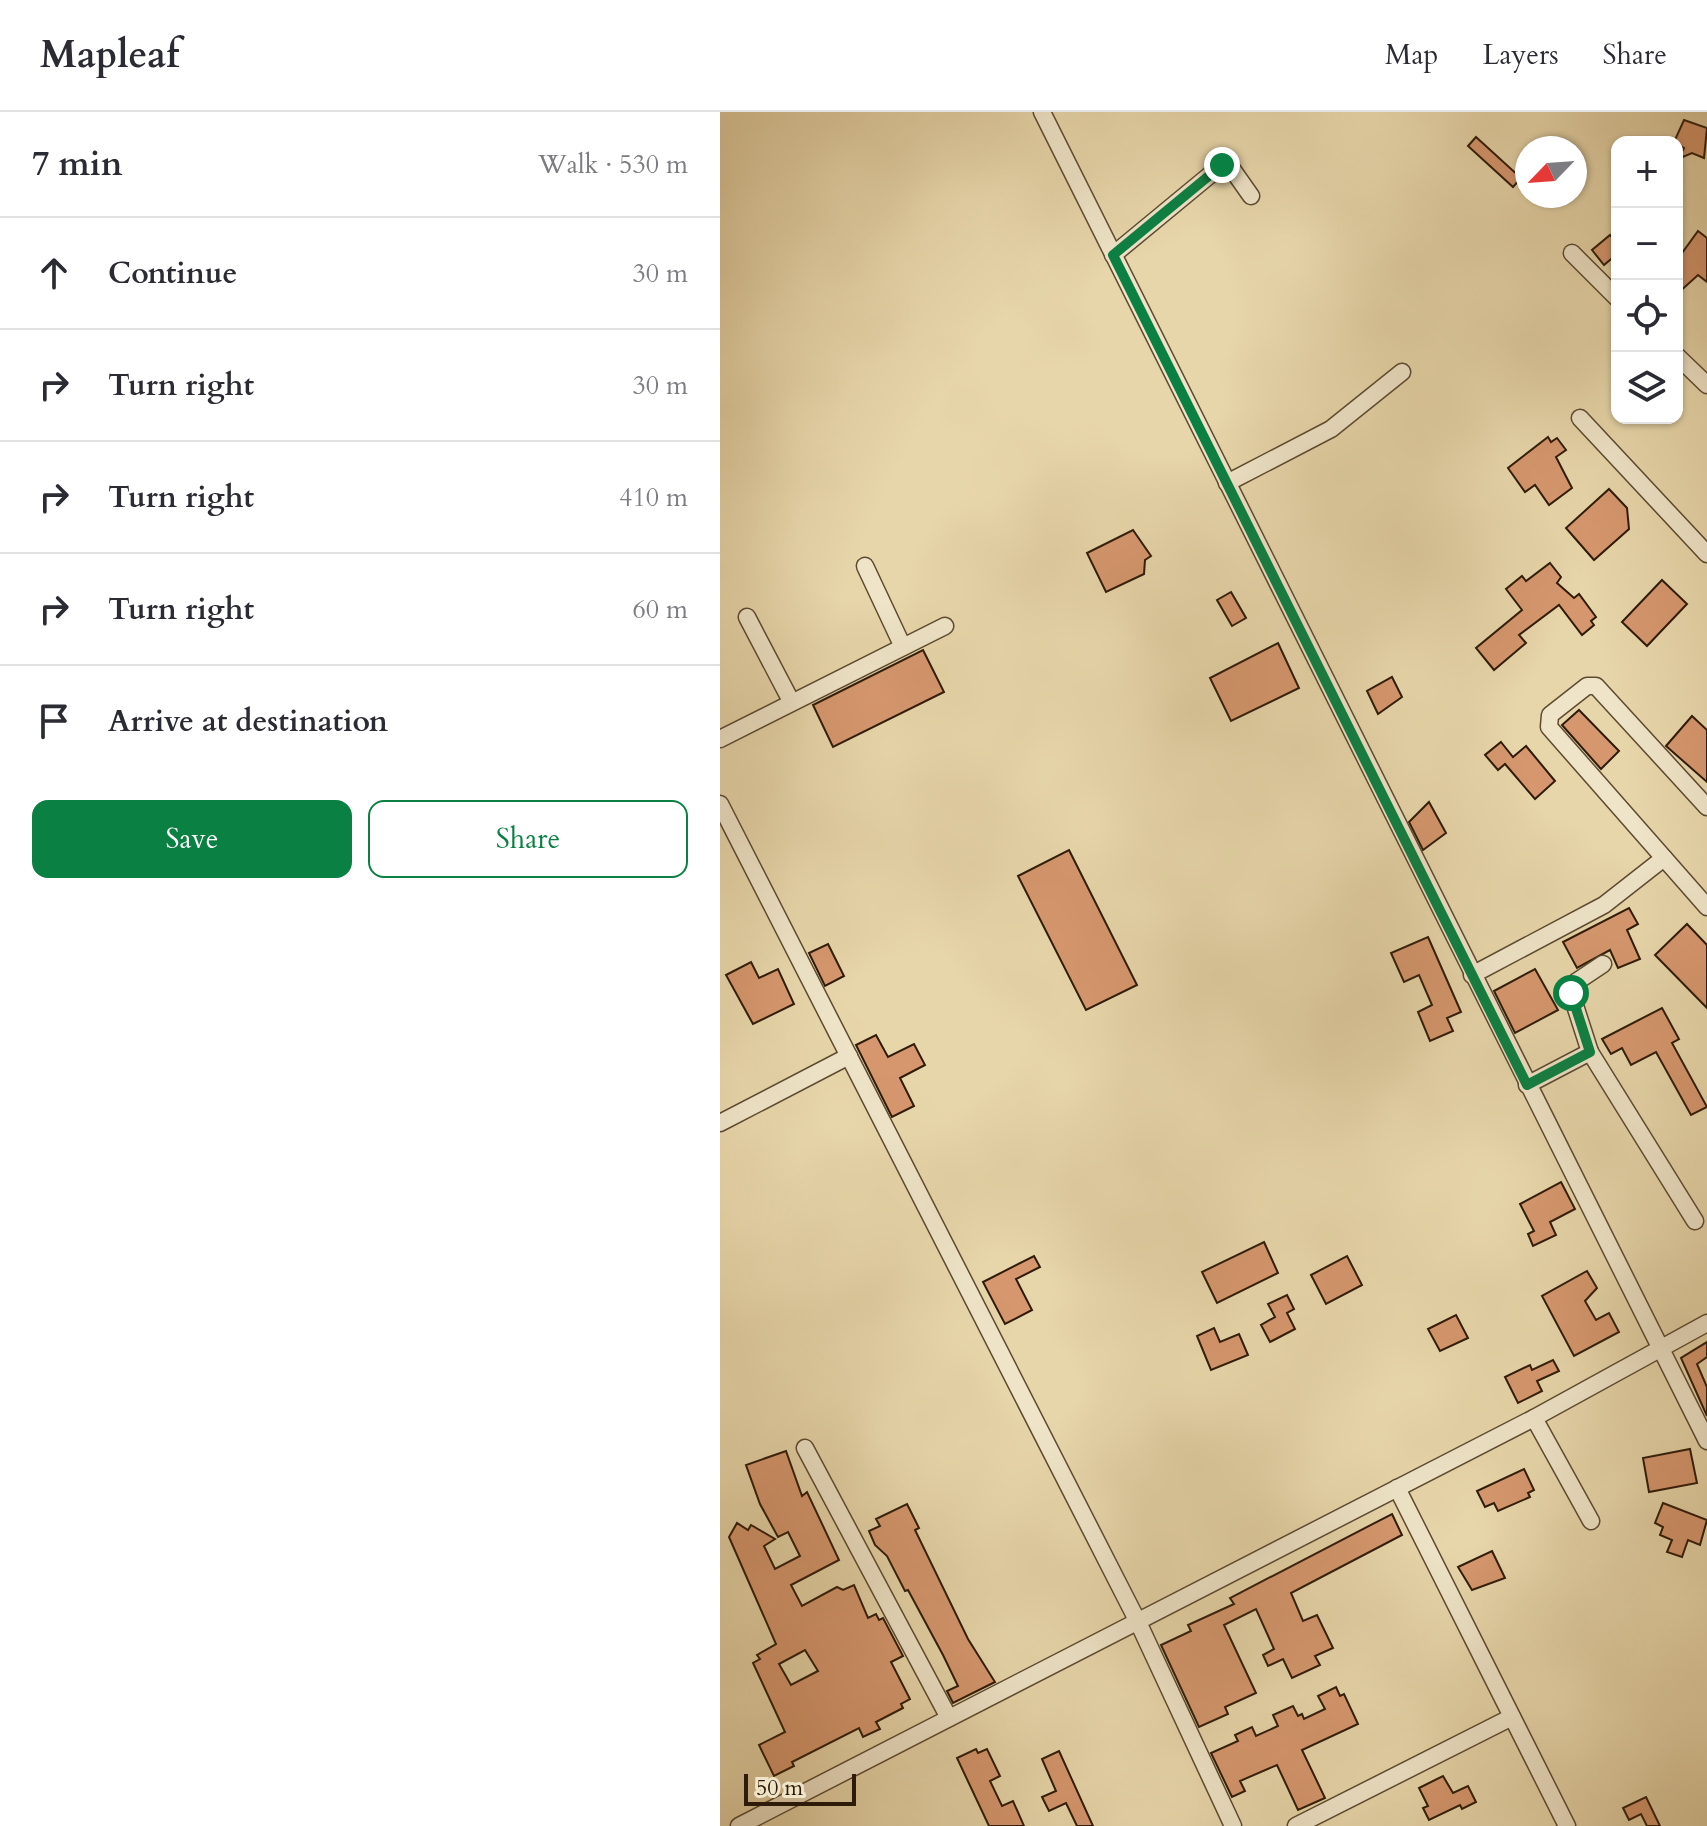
<!DOCTYPE html>
<html lang="en">
<head>
<meta charset="utf-8">
<style>
	:root { --surface:#fff; --page:#f2f2f3; --text:#2b2b33; --muted:#7c7c81; --line:#e1e1e2; --accent:#0b8043 }
	body { margin:0; font-family:Cardo,serif; background:var(--page); color:var(--text) }
	.controls { position:absolute; right:24px; top:24px; display:grid; overflow:hidden; border-radius:16px; box-shadow:0 2px 6px #0004 }
	.controls button { width:72px; height:72px; display:grid; place-items:center; padding:0; border:0; border-bottom:2px solid var(--line); background:var(--surface); color:var(--text); font:40px sans-serif }
	.compass { position:absolute; left:795px; top:24px; width:72px; height:72px; border-radius:50%; background:var(--surface); box-shadow:0 2px 6px #0004; rotate:245deg }
	.scale { position:absolute; left:24px; bottom:20px; width:112px; box-sizing:border-box; padding-left:8px; border:4px solid #2f1b09; border-top:0; font-size:22px; line-height:28px; white-space:nowrap; color:#2f1b09; -webkit-text-stroke:6px #efe4c8; paint-order:stroke }
	.stop { position:absolute; width:24px; height:24px; margin:-18px; border:6px solid #0b8043; border-radius:50%; background:#fff }
	.stop.end { background:#0b8043; border-color:#fff; box-shadow:0 2px 8px #0008 }
	.list { margin:0; padding:0; list-style:none }
	h2 { display:flex; justify-content:space-between; align-items:center; height:104px; margin:0; padding:0 32px; font-size:34px }
	h2 small { font-size:26px; font-weight:400; color:var(--muted) }
	.list li { display:grid; grid-template-columns:52px 1fr auto; gap:24px; align-items:center; box-sizing:border-box; height:112px; padding:0 32px; border-top:2px solid var(--line) }
	.list b { display:block; font-size:30px; white-space:nowrap }
	.list em { font-size:26px; font-style:normal; color:var(--muted) }
	.actions { display:flex; gap:16px; padding:24px 32px }
	.actions a { flex:1; padding:18px 0; border:2px solid var(--accent); border-radius:16px; text-align:center; font-size:28px; color:var(--accent) }
	.actions .main { background:var(--accent); color:#fff }
	.icon { flex:none; width:44px; height:44px; fill:none; stroke:currentColor; stroke-width:2; stroke-linecap:round; stroke-linejoin:round }
	.map { position:relative; flex:none; width:987px; height:1714px; overflow:hidden }
	header { display:flex; align-items:center; gap:48px; box-sizing:border-box; height:112px; padding:0 40px; background:var(--surface); border-bottom:2px solid var(--line) }
	header strong { font-size:38px }
	nav { display:flex; gap:44px; margin-inline-start:auto; font-size:28px }
	main { display:flex }
	aside { flex:1; background:var(--surface) }
	.map>svg:first-child { display:block }
	.building { fill:#d6976e; stroke:#2f1b09; stroke-width:2; fill-rule:evenodd }
	.lines { fill:none; stroke-linecap:round; stroke-linejoin:round }
	.minor-casing { stroke:#5d4a31; stroke-width:19 }
	.minor { stroke:#efe4c8; stroke-width:16 }
	.route { stroke:#0b8043; stroke-width:10 }
</style>
</head>
<body>
<header>
<strong>Mapleaf</strong>
<nav><a>Map</a><a>Layers</a><a>Share</a></nav>
</header>
<main>
<aside>
<h2>7 min<small>Walk · 530 m</small></h2>
<ul class="list">
<li><svg class="icon" aria-label="ahead" viewBox="0 0 24 24"><path d="M12 20V5M6 11l6-6 6 6"/></svg><div><b>Continue</b></div><em>30 m</em></li>
<li><svg class="icon" aria-label="right" viewBox="0 0 24 24"><path d="M7 20v-9h11M14 6l5 5-5 5"/></svg><div><b>Turn right</b></div><em>30 m</em></li>
<li><svg class="icon" aria-label="right" viewBox="0 0 24 24"><path d="M7 20v-9h11M14 6l5 5-5 5"/></svg><div><b>Turn right</b></div><em>410 m</em></li>
<li><svg class="icon" aria-label="right" viewBox="0 0 24 24"><path d="M7 20v-9h11M14 6l5 5-5 5"/></svg><div><b>Turn right</b></div><em>60 m</em></li>
<li><svg class="icon" aria-label="arrive" viewBox="0 0 24 24"><path d="M6 21V4h12l-3 4 3 4H6"/></svg><div><b>Arrive at destination</b></div></li>
</ul>
<div class="actions"><a class="main">Save</a><a>Share</a></div>
</aside>
<div class="map">
<svg width="987" height="1714" viewBox="0 0 987 1714">
	<rect width="100%" height="100%" fill="#e7d6aa"/>
	<filter id="stains"><feTurbulence type="fractalNoise" baseFrequency=".0025" numOctaves="4"/><feColorMatrix values="0 0 0 0 .2 0 0 0 0 .09 0 0 0 0 .02 0 0 0 .5 -.17"/></filter>
	<radialGradient id="worn" r=".72"><stop offset=".6" stop-color="#630" stop-opacity="0"/><stop offset="1" stop-color="#630" stop-opacity=".3"/></radialGradient>
	<!-- building -->
	<g class="building">
		<path d="M964 8 987 16 984 46 972 41 958 47 964 36 954 30Z"/>
		<path d="M756 25 801 66 793 75 748 34Z"/>
		<path d="M978 119 987 126V170L978 163 957 182V148Z"/>
		<path d="M890 123 897 132V142L884 153 872 138Z"/>
		<path d="M828 325 831 330 837 326 846 338 836 345 852 376 829 393 815 373 805 380 788 356Z"/>
		<path d="M889 377 907 396 909 417 874 448 846 416Z"/>
		<path d="M413 418 431 444 425 448 424 462 386 480 367 441Z"/>
		<path d="M830 451 841 465 837 471 854 486 859 482 876 505 871 509 874 513 862 523 839 493 799 523 806 531 774 558 756 536 802 498 786 477 802 464 806 469Z"/>
		<path d="M942 468 967 492 927 534 902 510Z"/>
		<path d="M511 480 526 506 512 514 497 488Z"/>
		<path d="M558 531 579 576 511 609 490 566Z"/>
		<path d="M203 538 224 580 113 635 93 593Z"/>
		<path d="M672 565 682 585 658 602 647 579Z"/>
		<path d="M859 598 899 639 881 657 842 613Z"/>
		<path d="M972 604 987 618V670L946 634Z"/>
		<path d="M781 630 793 645 806 634 835 669 815 687 785 652 778 658 765 643Z"/>
		<path d="M709 690 726 721 703 738 689 710Z"/>
		<path d="M349 738 417 873 366 898 298 764Z"/>
		<path d="M909 796 918 812 907 818 920 847 898 856 890 838 857 856 843 830Z"/>
		<path d="M967 812 987 833V896L935 843Z"/>
		<path d="M708 825 741 900 727 906 733 919 710 929 698 900 712 893 699 863 684 870 671 841Z"/>
		<path d="M108 832 124 864 105 874 89 841Z"/>
		<path d="M31 850 39 866 58 857 74 892 33 912 6 863Z"/>
		<path d="M815 857 838 898 795 921 774 879Z"/>
		<path d="M942 896 959 927 952 931 987 995 971 1003 936 940 911 953 902 936 891 942 882 927Z"/>
		<path d="M156 923 168 945 194 932 205 953 180 966 194 994 172 1005 136 933Z"/>
		<path d="M841 1070 855 1097 830 1110 836 1123 813 1134 808 1122 814 1119 800 1092Z"/>
		<path d="M544 1130 558 1161 497 1191 482 1160Z"/>
		<path d="M314 1144 320 1155 296 1167 312 1198 285 1212 263 1170Z"/>
		<path d="M627 1144 642 1173 606 1192 591 1163Z"/>
		<path d="M867 1159 877 1176 865 1189 876 1208 889 1201 899 1220 854 1244 822 1184Z"/>
		<path d="M567 1183 574 1197 567 1201 575 1217 550 1230 541 1213 555 1205 548 1192Z"/>
		<path d="M736 1203 748 1226 720 1239 708 1217Z"/>
		<path d="M494 1216 500 1230 519 1222 528 1243 491 1258 477 1224Z"/>
		<path d="M987 1230V1245L977 1252 987 1275V1304L961 1246Z"/>
		<path d="M833 1248 839 1259 817 1269 822 1279 798 1291 785 1265 810 1253 812 1258Z"/>
		<path d="M970 1337 977 1371 929 1380 923 1346Z"/>
		<path d="M66 1339 82 1384 87 1380 119 1448 71 1473 82 1494 117 1475 123 1478 134 1473 148 1506 156 1502 159 1508 163 1506 183 1544 171 1550 190 1587 181 1592 183 1596 156 1610 160 1617 143 1625 139 1616 72 1650 74 1654 54 1664 39 1633 65 1620 33 1551 40 1547 37 1543 56 1532 9 1425 17 1411 28 1418 31 1413 55 1427 44 1434 55 1457 80 1444 68 1420 58 1425 40 1392 26 1353ZM85 1538 98 1559 71 1573 59 1552Z"/>
		<path d="M804 1357 814 1378 808 1381 810 1385 778 1399 774 1391 765 1395 757 1379Z"/>
		<path d="M943 1391 987 1408 980 1433 968 1428 962 1445 947 1440 952 1428 940 1423 943 1415 935 1411Z"/>
		<path d="M187 1392 199 1416 195 1418 248 1527 275 1570 233 1591 227 1579 238 1574 223 1543 188 1478 185 1479 167 1444 155 1433 149 1419 160 1414 156 1407Z"/>
		<path d="M672 1402 682 1423 571 1481 583 1509 597 1503 613 1536 595 1544 600 1553 572 1566 563 1547 548 1554 543 1543 554 1537 536 1497 504 1513 536 1581 505 1595 508 1602 479 1615 441 1533 471 1519 468 1513 514 1492 510 1486Z"/>
		<path d="M772 1439 785 1466 752 1478 738 1455Z"/>
		<path d="M616 1575 620 1584 624 1582 638 1612 582 1638 605 1686 578 1698 557 1653 520 1669 525 1679 512 1685 491 1641 518 1629 515 1623 532 1615 536 1624 558 1614 553 1603 573 1594 578 1604 582 1602 584 1607 605 1597 598 1584Z"/>
		<path d="M256 1637 258 1641 267 1637 280 1664 270 1669 282 1694 293 1689 304 1714H269L237 1646Z"/>
		<path d="M339 1639 373 1714H357L346 1691 329 1699 322 1685 336 1679 322 1647Z"/>
		<path d="M723 1664 733 1681 748 1674 756 1690 742 1697 740 1693 709 1708 703 1696 708 1694 699 1676Z"/>
		<path d="M926 1685 940 1714H927L921 1702 909 1708 903 1696Z"/>
	</g>
	<g class="lines">
		<!-- minor casing -->
		<g class="minor-casing">
			<g id="minor">
				<path d="M322 0 987 1329"/>
				<path d="M852 141 897 186"/>
				<path d="M393 143 502 53 512 57 531 84"/>
				<path d="M957 244 987 273"/>
				<path d="M860 306 987 442"/>
				<path d="M507 371 611 317 682 260"/>
				<path d="M145 454 183 535"/>
				<path d="M27 505 71 589"/>
				<path d="M0 627 225 514"/>
				<path d="M0 692 418 1510 513 1714"/>
				<path d="M987 695 876 574H867L830 603 829 615 987 795"/>
				<path d="M752 863 884 793 944 746"/>
				<path d="M870 940 851 881 856 870 883 852"/>
				<path d="M807 973 870 940 975 1109"/>
				<path d="M0 1011 129 944"/>
				<path d="M814 1306 871 1409"/>
				<path d="M85 1336 229 1606"/>
				<path d="M677 1376 847 1714"/>
				<path d="M19 1714 814 1306 987 1211"/>
				<path d="M576 1714 792 1605"/>
			</g>
		</g>
		<!-- minor -->
		<use href="#minor" class="minor"/>
	</g>
	<g class="lines">
		<!-- route -->
		<path class="route" d="M502 53 393 143 807 973 870 940 851 881"/>
	</g>
	<rect width="100%" height="100%" filter="url(#stains)"/>
	<rect width="100%" height="100%" fill="url(#worn)"/>
</svg>
<div class="controls">
<button>+</button>
<button>−</button>
<button><svg class="icon" aria-label="locate" viewBox="0 0 24 24"><circle cx="12" cy="12" r="6"/><path d="M12 2v4M12 18v4M2 12h4M18 12h4"/></svg></button>
<button><svg class="icon" aria-label="layers" viewBox="0 0 24 24"><path d="M12 4l9 5-9 5-9-5zM3 14l9 5 9-5"/></svg></button>
</div>
<svg class="compass" viewBox="-18 -18 36 36"><path d="M0-13l5 13h-10z" fill="#e53935"/><path d="M0 13l5-13h-10z" fill="#7c7c81"/></svg>
<div class="scale">50 m</div>
<div class="stop" style="left:851px;top:881px"></div>
<div class="stop end" style="left:502px;top:53px"></div>
</div>
</main>
</body>
</html>
